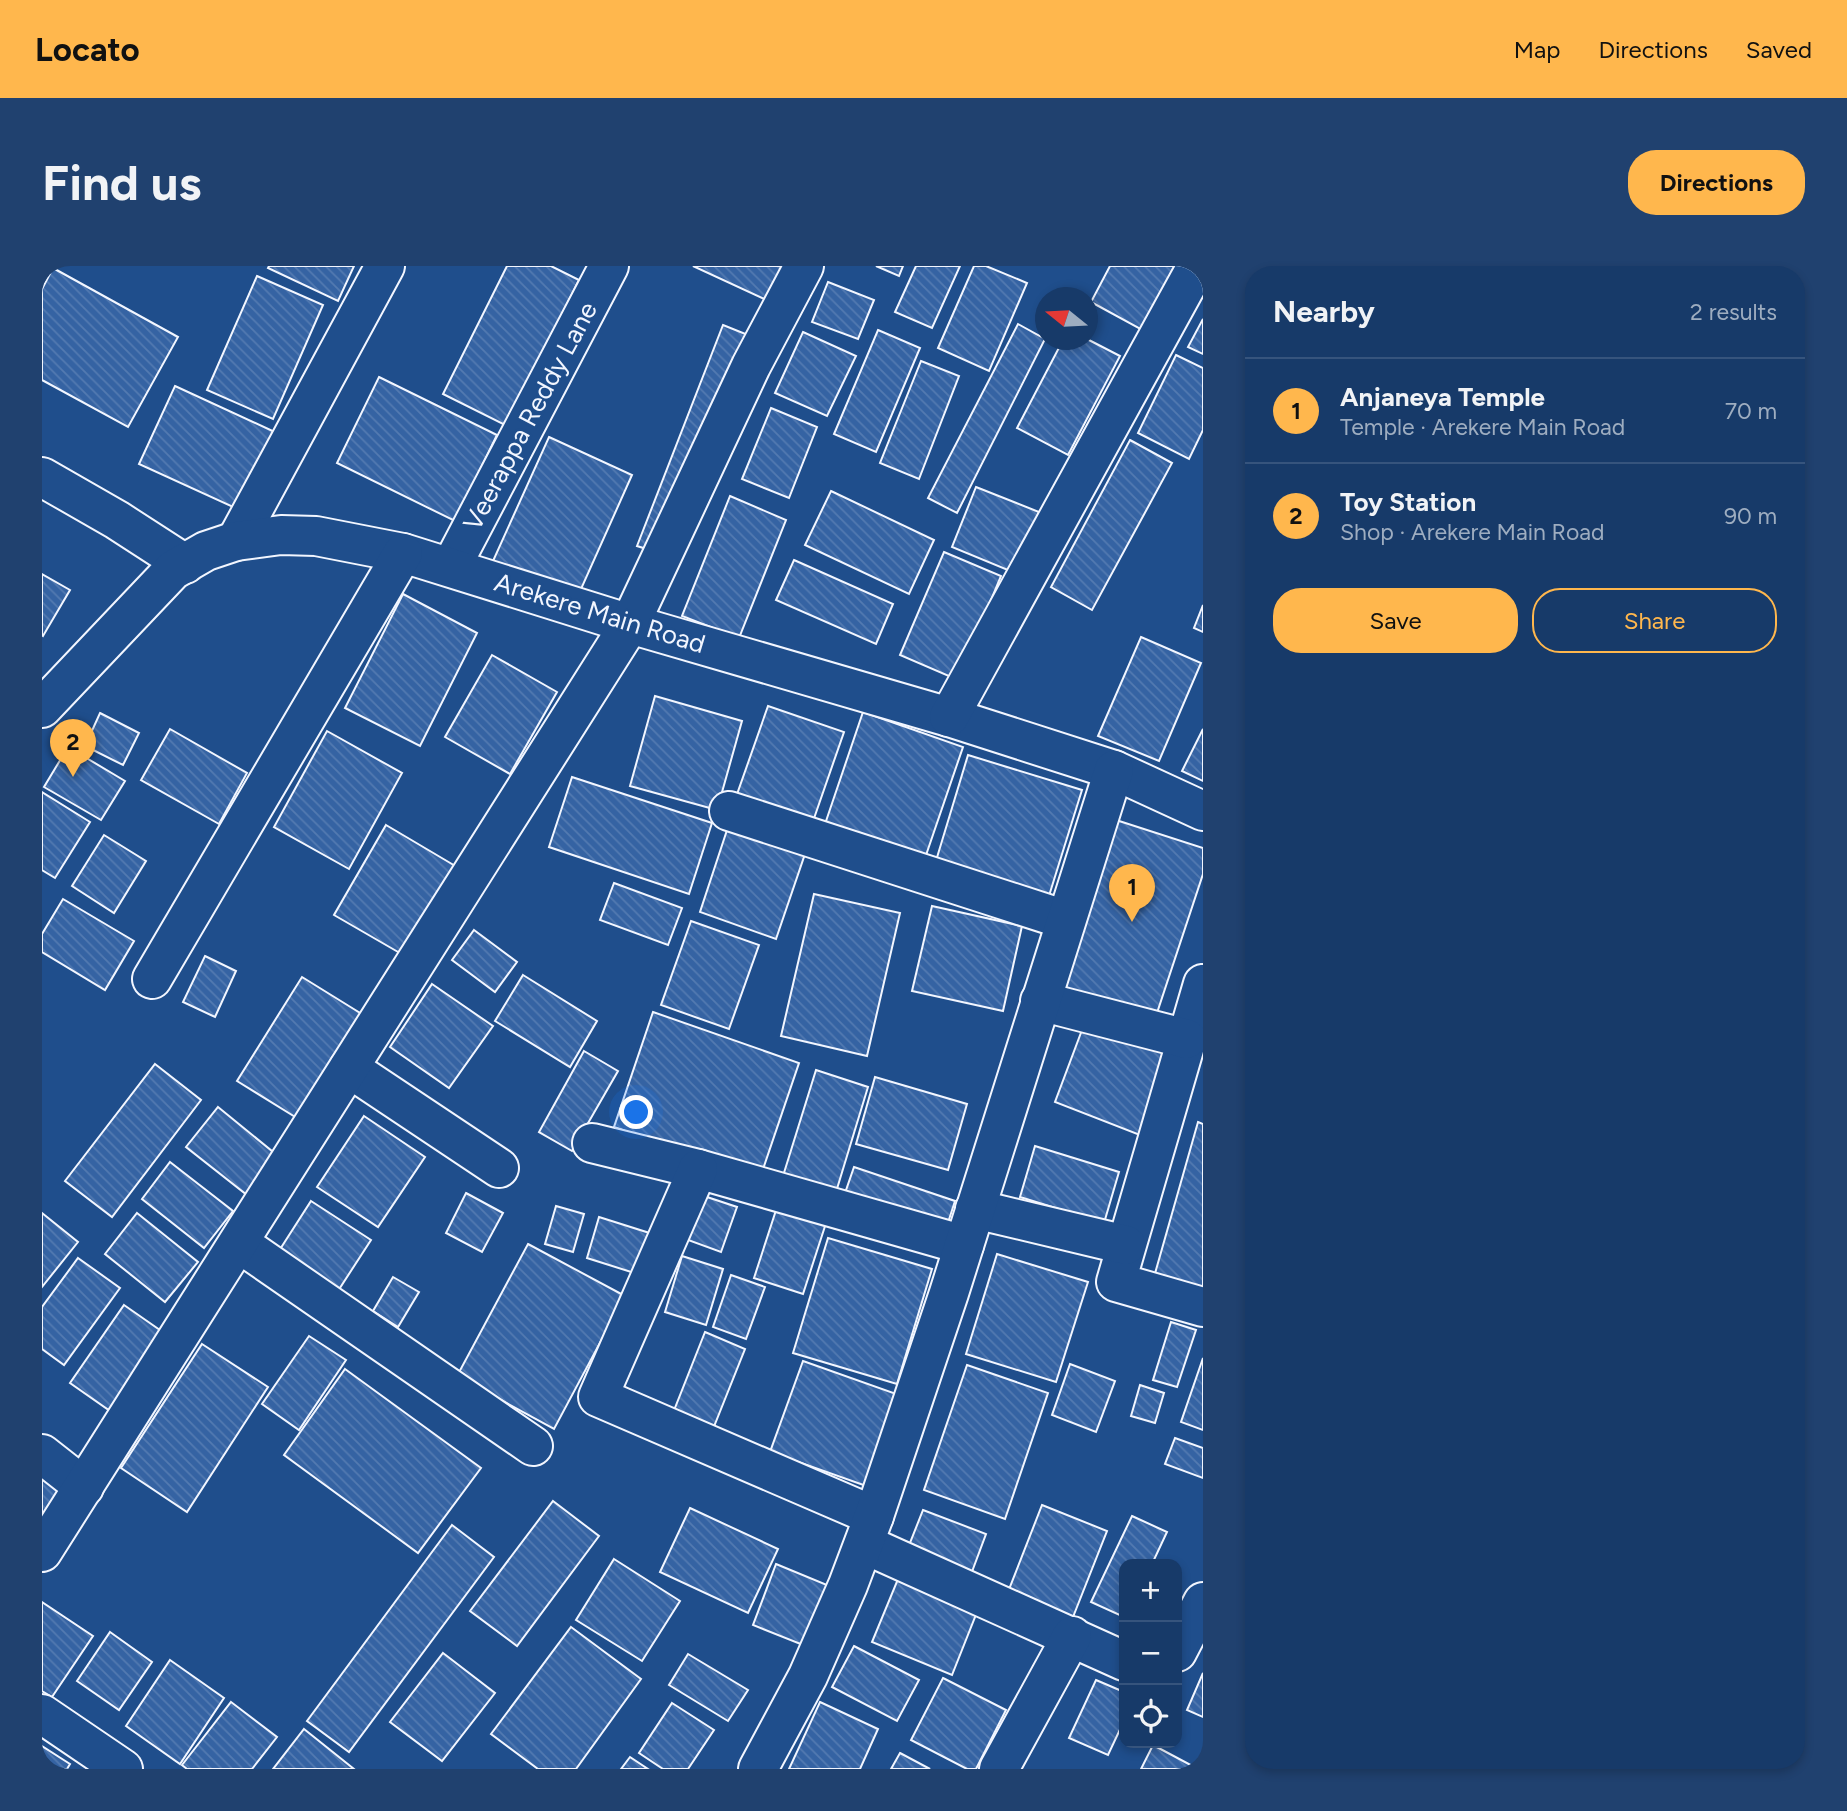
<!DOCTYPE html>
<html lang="en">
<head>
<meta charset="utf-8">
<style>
	:root { --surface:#173a69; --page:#20416f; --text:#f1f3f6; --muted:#9eadc0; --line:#36547d; --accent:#ffb74d }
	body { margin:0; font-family:Figtree,sans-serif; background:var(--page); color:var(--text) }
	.controls { position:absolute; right:21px; bottom:21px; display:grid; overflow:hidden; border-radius:14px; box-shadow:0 4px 10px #0003 }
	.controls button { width:63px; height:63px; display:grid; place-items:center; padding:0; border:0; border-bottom:2px solid var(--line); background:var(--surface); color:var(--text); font:35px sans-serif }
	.compass { position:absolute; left:993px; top:21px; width:63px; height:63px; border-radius:50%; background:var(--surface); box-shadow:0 4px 10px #0003; rotate:288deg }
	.you { position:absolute; left:595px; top:847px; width:24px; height:24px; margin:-18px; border:5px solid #fff; border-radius:50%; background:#1a73e8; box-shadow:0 0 0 10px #1a73e833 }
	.badge { display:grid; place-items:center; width:46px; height:46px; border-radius:50%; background:var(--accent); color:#111; font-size:23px; font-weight:700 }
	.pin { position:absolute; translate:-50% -58px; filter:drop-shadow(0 2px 4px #0008) }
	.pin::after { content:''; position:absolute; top:37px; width:24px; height:21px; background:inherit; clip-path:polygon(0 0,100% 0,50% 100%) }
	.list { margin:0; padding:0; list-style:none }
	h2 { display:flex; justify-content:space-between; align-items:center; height:91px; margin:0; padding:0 28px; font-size:30px }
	h2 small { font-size:23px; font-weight:400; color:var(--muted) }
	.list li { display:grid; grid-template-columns:46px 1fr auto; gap:21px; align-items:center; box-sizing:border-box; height:105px; padding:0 28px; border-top:2px solid var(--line) }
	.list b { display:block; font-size:26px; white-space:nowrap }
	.list p { margin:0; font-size:23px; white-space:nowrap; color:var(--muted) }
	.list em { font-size:23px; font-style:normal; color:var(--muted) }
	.actions { display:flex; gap:14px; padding:21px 28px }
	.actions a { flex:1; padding:16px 0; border:2px solid var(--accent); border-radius:28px; text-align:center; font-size:24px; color:var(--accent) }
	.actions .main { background:var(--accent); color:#111 }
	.icon { flex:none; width:38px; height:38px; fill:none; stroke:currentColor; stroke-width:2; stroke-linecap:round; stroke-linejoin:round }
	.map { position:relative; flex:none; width:1161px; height:1503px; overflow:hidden; border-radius:28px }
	header { display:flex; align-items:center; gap:42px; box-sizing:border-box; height:98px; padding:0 35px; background:var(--accent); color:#111 }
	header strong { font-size:33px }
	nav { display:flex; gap:38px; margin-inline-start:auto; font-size:24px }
	.intro { display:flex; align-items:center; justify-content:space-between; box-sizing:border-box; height:168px; padding:0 42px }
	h1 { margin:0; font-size:49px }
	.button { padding:18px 32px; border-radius:28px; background:var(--accent); color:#111; font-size:24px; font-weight:700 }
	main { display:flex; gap:42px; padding:0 42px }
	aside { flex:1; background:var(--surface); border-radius:28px; box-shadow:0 4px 10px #0003 }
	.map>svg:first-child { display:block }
	.building { fill:url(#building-back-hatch); stroke:#f2f6ff; stroke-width:2 }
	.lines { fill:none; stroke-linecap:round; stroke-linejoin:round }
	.minor-casing { stroke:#f2f6ff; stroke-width:42 }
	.minor { stroke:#1f4e8c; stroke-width:38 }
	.labels { text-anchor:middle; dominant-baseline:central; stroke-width:5; stroke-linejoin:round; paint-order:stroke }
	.street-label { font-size:26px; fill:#f2f6ff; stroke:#1f4e8c }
</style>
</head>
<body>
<header>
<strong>Locato</strong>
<nav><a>Map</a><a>Directions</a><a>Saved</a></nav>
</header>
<div class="intro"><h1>Find us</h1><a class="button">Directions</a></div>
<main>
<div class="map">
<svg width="1161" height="1503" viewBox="0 0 1161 1503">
	<defs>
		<pattern id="building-back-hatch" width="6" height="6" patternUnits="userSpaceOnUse" patternTransform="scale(1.75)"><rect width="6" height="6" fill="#3563a3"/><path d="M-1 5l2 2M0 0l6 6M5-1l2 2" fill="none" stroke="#537ab1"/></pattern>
	</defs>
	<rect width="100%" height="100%" fill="#1f4e8c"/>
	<!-- building -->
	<g class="building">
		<path d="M227 0H312L296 35 226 2Z"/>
		<path d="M465 0H509L537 14 465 160 401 128Z"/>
		<path d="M651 0H752L731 37Z"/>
		<path d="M834 0H861L857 10Z"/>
		<path d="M874 0H918L890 62 853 46Z"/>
		<path d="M932 0H944L985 17 947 105 896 82Z"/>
		<path d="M1068 0H1137L1102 65 1049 36Z"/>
		<path d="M11 2 136 71 86 161 0 114V23Z"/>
		<path d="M215 10 281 39 231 153 165 124Z"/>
		<path d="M786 16 832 34 816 73 770 56Z"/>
		<path d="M1161 53V88L1146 81Z"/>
		<path d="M976 58 1003 73 915 247 886 232Z"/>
		<path d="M681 59 711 71 614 286 595 280Z"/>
		<path d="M836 64 878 82 834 186 792 168Z"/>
		<path d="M761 66 814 90 785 150 733 127Z"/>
		<path d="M1045 73 1078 90 1026 189 975 162 1021 74Z"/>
		<path d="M1134 89 1161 102V164L1147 193 1096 167Z"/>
		<path d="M879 95 917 110 877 213 838 197Z"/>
		<path d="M337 111 455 169 413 255 295 197Z"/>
		<path d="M133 120 235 167 200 245 97 198Z"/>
		<path d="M729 142 775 161 747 232 700 213Z"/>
		<path d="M507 171 590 209 535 332 451 295Z"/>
		<path d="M1088 174 1130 197 1050 344 1009 321Z"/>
		<path d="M934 221 997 246 973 307 910 281Z"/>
		<path d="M789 225 892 274 867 328 763 279Z"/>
		<path d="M688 230 744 254 697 372 640 350Z"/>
		<path d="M902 286 959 310 916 414 858 389Z"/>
		<path d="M752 294 851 338 834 378 734 334Z"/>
		<path d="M0 308 28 324 1 370 0 369Z"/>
		<path d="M361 328 435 367 378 480 303 442Z"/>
		<path d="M1161 339V366L1152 362Z"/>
		<path d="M1099 371 1159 397 1117 495 1056 470Z"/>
		<path d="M450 389 515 426 468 508 403 471Z"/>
		<path d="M613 430 700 455 675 544 588 520Z"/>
		<path d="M726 440 802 466 769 561 693 534Z"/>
		<path d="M821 446 921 481 882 595 782 561Z"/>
		<path d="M58 447 97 467 81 499 43 480Z"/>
		<path d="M128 463 205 507 177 558 99 514Z"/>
		<path d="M1161 463V515L1140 505Z"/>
		<path d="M285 465 360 507 307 603 232 561Z"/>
		<path d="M26 481 83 515 59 554 2 521Z"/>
		<path d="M926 489 1040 524 1006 633 893 598Z"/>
		<path d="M530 511 670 557 647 628 507 581Z"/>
		<path d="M0 526 48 556 13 612 0 604Z"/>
		<path d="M1074 554 1161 582V608L1112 756 1017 725Z"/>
		<path d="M688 555 765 582 734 673 658 646Z"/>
		<path d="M344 559 415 601 363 690 292 649Z"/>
		<path d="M62 569 104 595 72 647 30 620Z"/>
		<path d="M572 617 640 642 626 679 558 654Z"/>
		<path d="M772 628 858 647 825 790 739 770Z"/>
		<path d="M21 633 92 675 63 724 0 686V668Z"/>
		<path d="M890 640 980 660 961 745 870 725Z"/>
		<path d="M649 655 717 679 687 763 619 739Z"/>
		<path d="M432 664 475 696 453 726 410 694Z"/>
		<path d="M163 690 194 705 173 751 141 736Z"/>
		<path d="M481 709 555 755 528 801 453 755Z"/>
		<path d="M260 711 323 750 258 854 195 815Z"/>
		<path d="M390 718 451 760 407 822 348 781Z"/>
		<path d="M611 746 757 797 718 912 572 861Z"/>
		<path d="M1043 756 1134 790 1103 871 1013 836Z"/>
		<path d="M542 785 576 805 530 885 497 866Z"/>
		<path d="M113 798 159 834 70 951 23 915Z"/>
		<path d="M774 804 826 821 794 926 741 910Z"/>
		<path d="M833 811 925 838 906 904 814 878Z"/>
		<path d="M176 841 236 890 205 929 144 881Z"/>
		<path d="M322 850 383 891 336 961 275 921Z"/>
		<path d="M1156 856 1161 858V1033L1110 1018Z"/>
		<path d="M993 880 1077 906 1062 957 978 931Z"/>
		<path d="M128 896 191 945 162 982 100 933Z"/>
		<path d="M812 901 913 935 902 969 801 933Z"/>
		<path d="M424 927 461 947 440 986 404 967Z"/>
		<path d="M662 930 695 941 679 986 646 974Z"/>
		<path d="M269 935 329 974 294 1028 235 988Z"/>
		<path d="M737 935 786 951 761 1028 712 1012Z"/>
		<path d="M514 940 542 948 531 986 503 978Z"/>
		<path d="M0 947 36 976 0 1021Z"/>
		<path d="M95 947 156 996 123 1036 63 988Z"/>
		<path d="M557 951 617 970 605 1011 545 992Z"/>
		<path d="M786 972 890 1003 855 1118 751 1087Z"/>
		<path d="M486 978 583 1030 512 1163 415 1110Z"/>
		<path d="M955 988 1046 1016 1014 1116 924 1088Z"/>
		<path d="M640 990 681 1003 664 1059 623 1046Z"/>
		<path d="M36 992 78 1022 22 1099 0 1083V1041Z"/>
		<path d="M689 1009 723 1021 704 1073 671 1061Z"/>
		<path d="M351 1011 377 1026 356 1061 331 1045Z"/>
		<path d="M82 1039 125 1069 71 1147 28 1117Z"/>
		<path d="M1129 1056 1154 1064 1135 1121 1111 1114Z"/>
		<path d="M663 1066 703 1083 671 1163 631 1147Z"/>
		<path d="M267 1070 304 1094 257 1164 220 1138Z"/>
		<path d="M160 1078 226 1121 145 1246 79 1202Z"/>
		<path d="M1161 1092V1164L1139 1156Z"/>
		<path d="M761 1095 860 1130 827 1221 728 1186Z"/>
		<path d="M1028 1098 1073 1115 1054 1166 1010 1149Z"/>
		<path d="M925 1099 1006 1127 963 1253 882 1224Z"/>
		<path d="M303 1103 439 1202 376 1287 242 1189Z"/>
		<path d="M1098 1119 1122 1127 1113 1157 1089 1150Z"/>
		<path d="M1133 1172 1161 1182V1212L1123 1198Z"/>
		<path d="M0 1201 23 1216 0 1253Z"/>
		<path d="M511 1235 557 1270 475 1380 428 1345Z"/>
		<path d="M1000 1239 1065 1265 1031 1351 966 1326Z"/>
		<path d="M648 1242 736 1283 706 1347 618 1306Z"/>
		<path d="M881 1244 944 1268 928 1311 864 1287Z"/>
		<path d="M1090 1250 1125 1266 1110 1298H1082V1351L1049 1336Z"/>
		<path d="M410 1259 452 1291 307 1486 265 1455Z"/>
		<path d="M572 1293 638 1335 600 1395 534 1354Z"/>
		<path d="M734 1298 785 1319 761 1379 711 1359Z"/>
		<path d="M856 1313 935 1346 910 1409 830 1376Z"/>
		<path d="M0 1336 51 1370 10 1431 0 1425Z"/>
		<path d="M529 1361 599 1413 534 1503H496L449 1468Z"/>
		<path d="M68 1366 110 1396 77 1444 35 1415Z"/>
		<path d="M812 1380 877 1414 855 1455 790 1421Z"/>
		<path d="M401 1387 453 1427 400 1495 348 1456Z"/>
		<path d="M646 1388 706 1424 686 1455 627 1419Z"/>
		<path d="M128 1394 182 1432 138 1498 84 1460Z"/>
		<path d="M1161 1407V1451L1145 1444Z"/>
		<path d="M901 1412 964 1444 934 1503H925L869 1474Z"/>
		<path d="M1054 1414 1082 1426V1455L1066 1489 1027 1472Z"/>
		<path d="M189 1436 235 1471 210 1503H145L140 1499Z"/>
		<path d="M778 1436 836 1463 818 1503H747Z"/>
		<path d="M630 1437 672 1464 646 1503H621L597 1487Z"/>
		<path d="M262 1463 312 1503H231Z"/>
		<path d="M1111 1479 1156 1503H1099Z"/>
		<path d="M0 1480 28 1498 25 1503H0Z"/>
		<path d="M858 1487 888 1503H849Z"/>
		<path d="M588 1491 606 1503H579Z"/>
	</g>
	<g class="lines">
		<!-- minor casing -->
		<g class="minor-casing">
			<g id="minor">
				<path d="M0 211 75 254 143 298"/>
				<path d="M194 275 343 0"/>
				<path d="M409 301 567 0"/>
				<path d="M0 442 131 304 164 285 194 275 239 269 274 270 361 287 588 358 907 451 1072 504 1161 545"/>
				<path d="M907 451 1155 0"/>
				<path d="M687 545 1024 654"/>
				<path d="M110 713 361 287"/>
				<path d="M1161 718 1074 1016 1161 1041"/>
				<path d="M998 735 1145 773"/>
				<path d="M307 802 457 902"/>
				<path d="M550 877 656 903 922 979"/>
				<path d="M656 903 556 1131 832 1250"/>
				<path d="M933 943 1084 979"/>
				<path d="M197 977 491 1180"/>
				<path d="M0 1188 42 1221"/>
				<path d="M822 1278 1082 1395"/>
				<path d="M0 1286 588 358 709 100 762 0"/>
				<path d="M1135 1386 1161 1336"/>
				<path d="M0 1448 81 1503"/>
				<path d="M716 1503 766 1410 806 1319 832 1250 907 1027 1072 504"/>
				<path d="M957 1503 1030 1370"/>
			</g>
		</g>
		<!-- minor -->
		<use href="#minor" class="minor"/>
	</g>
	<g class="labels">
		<!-- street labels -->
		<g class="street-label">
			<text transform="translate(488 150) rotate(-62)">Veerappa Reddy Lane</text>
			<text transform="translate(558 347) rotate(17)">Arekere Main Road</text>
		</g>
	</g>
</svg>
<div class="controls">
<button>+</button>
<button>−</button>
<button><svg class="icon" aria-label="locate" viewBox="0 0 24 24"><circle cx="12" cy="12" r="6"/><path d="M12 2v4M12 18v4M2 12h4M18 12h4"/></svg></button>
</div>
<svg class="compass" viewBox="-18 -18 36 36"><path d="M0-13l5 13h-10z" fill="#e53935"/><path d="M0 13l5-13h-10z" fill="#9eadc0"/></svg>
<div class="you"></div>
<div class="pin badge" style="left:1090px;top:656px">1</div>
<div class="pin badge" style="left:31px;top:511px">2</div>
</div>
<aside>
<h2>Nearby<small>2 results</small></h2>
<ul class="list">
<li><span class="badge">1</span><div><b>Anjaneya Temple</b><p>Temple · Arekere Main Road</p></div><em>70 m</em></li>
<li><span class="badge">2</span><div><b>Toy Station</b><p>Shop · Arekere Main Road</p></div><em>90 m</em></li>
</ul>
<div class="actions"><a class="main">Save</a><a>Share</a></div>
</aside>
</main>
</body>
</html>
